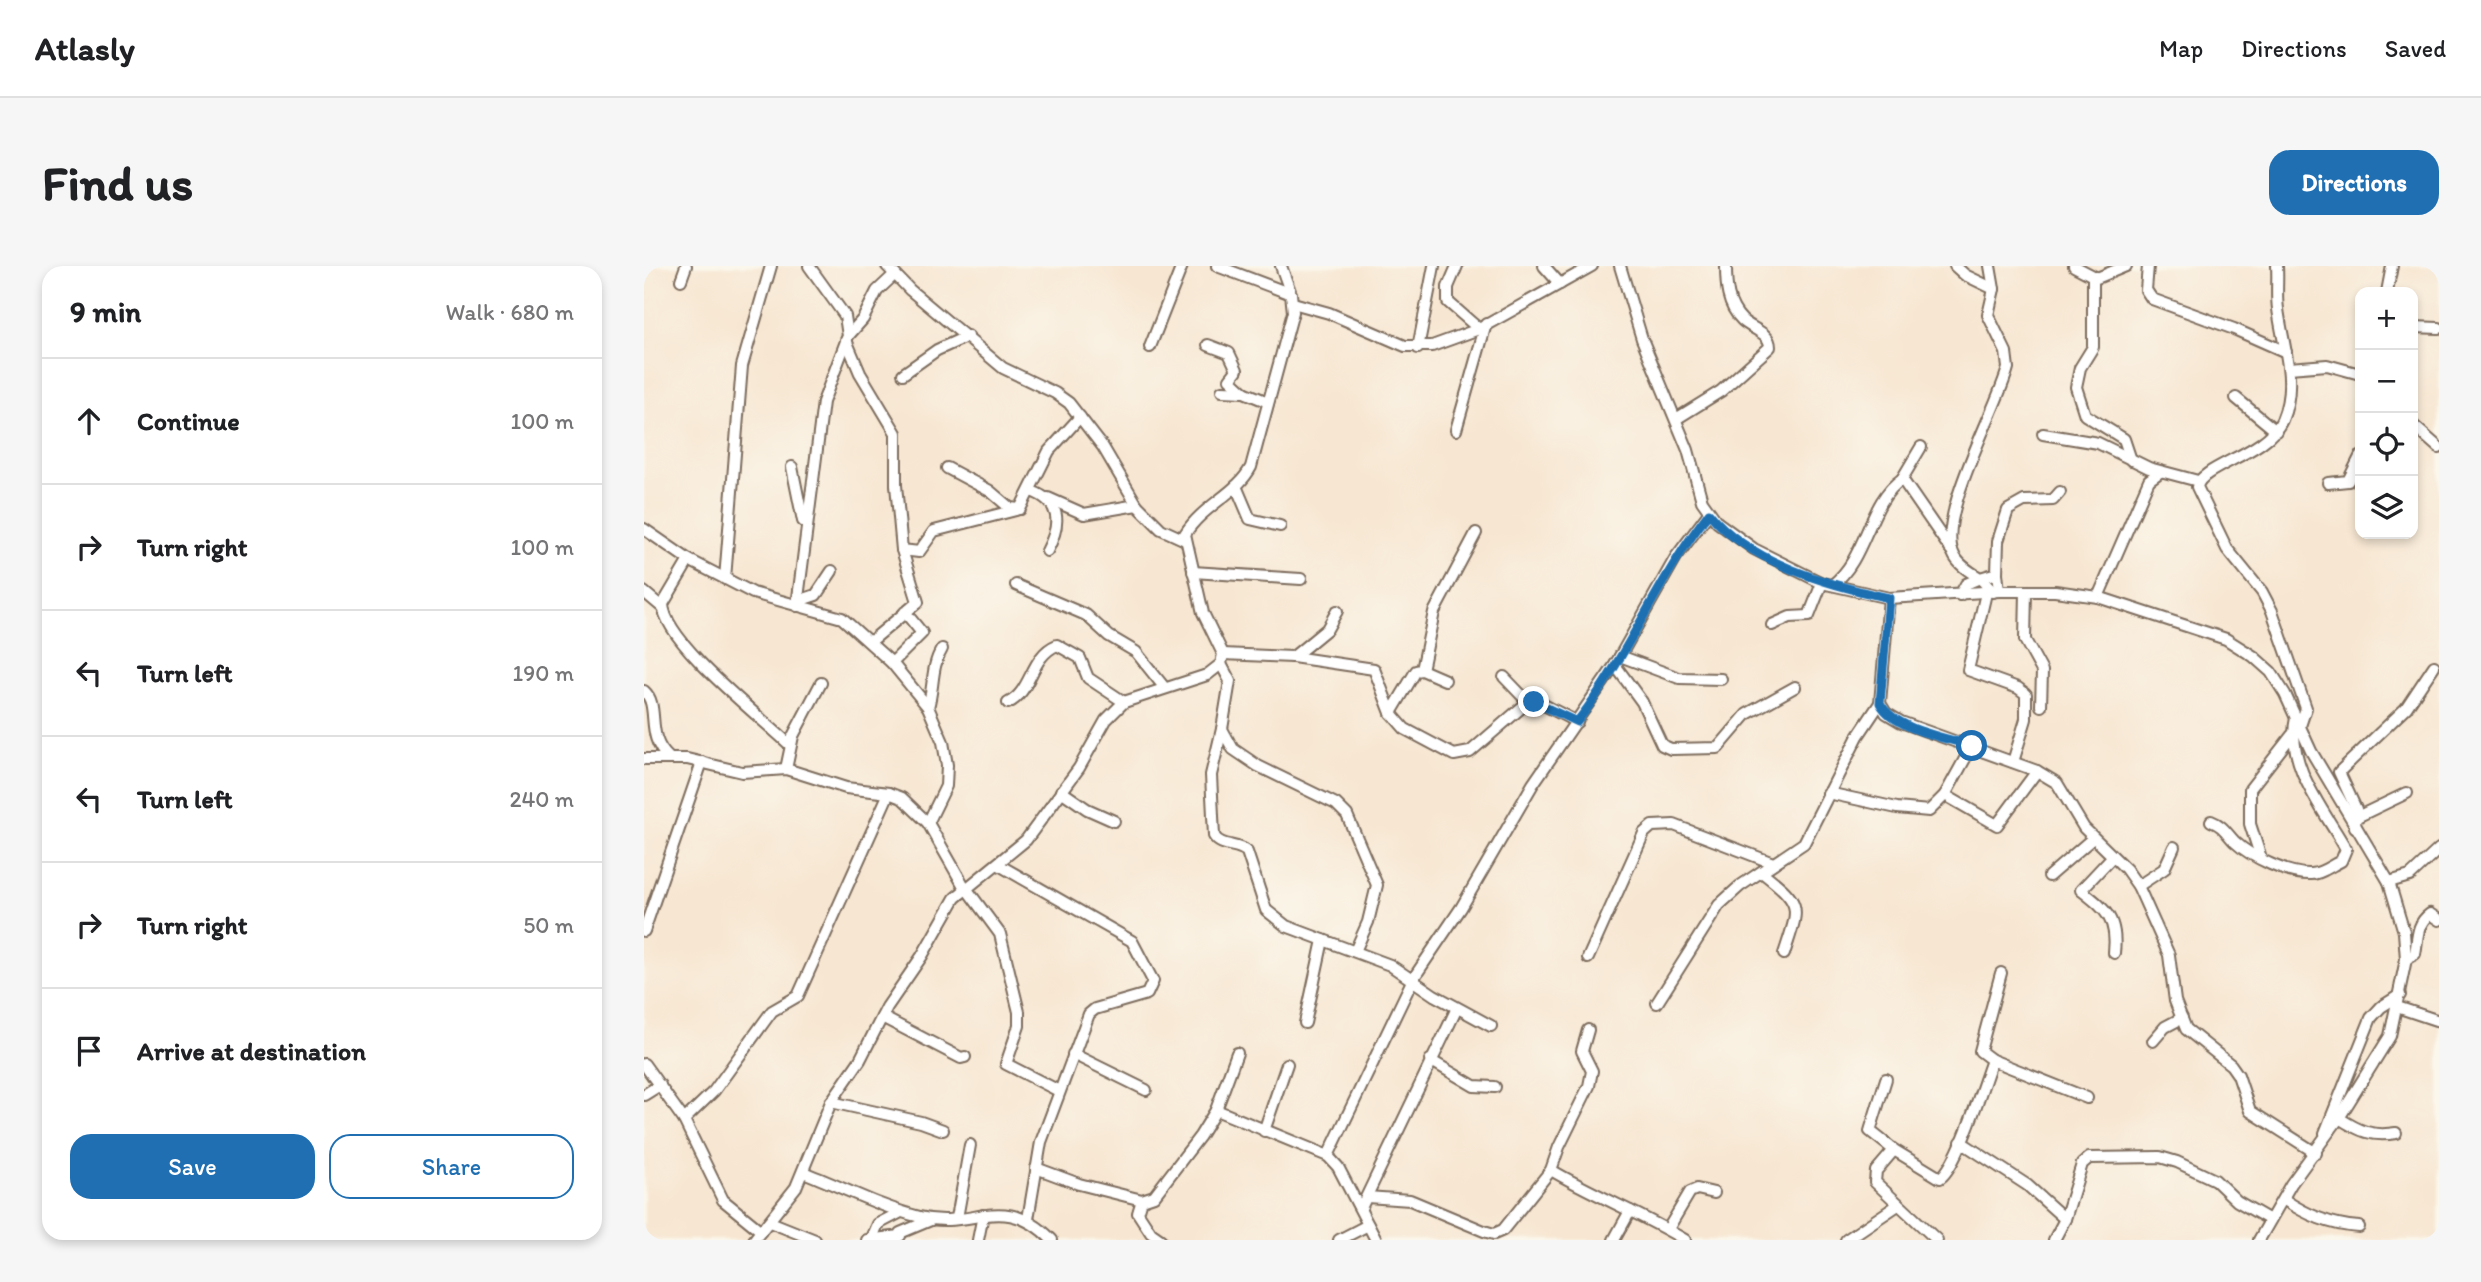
<!DOCTYPE html>
<html lang="en">
<head>
<meta charset="utf-8">
<style>
	:root { --surface:#fff; --page:#f6f6f6; --text:#202124; --muted:#757577; --line:#e0e0e0; --accent:#1f6fb2 }
	body { margin:0; font-family:Itim,sans-serif; background:var(--page); color:var(--text) }
	.controls { position:absolute; right:21px; top:21px; display:grid; overflow:hidden; border-radius:14px; box-shadow:0 4px 10px #0003 }
	.controls button { width:63px; height:63px; display:grid; place-items:center; padding:0; border:0; border-bottom:2px solid var(--line); background:var(--surface); color:var(--text); font:35px sans-serif }
	.stop { position:absolute; width:21px; height:21px; margin:-16px; border:5px solid #1f6fb2; border-radius:50%; background:#fff }
	.stop.end { background:#1f6fb2; border-color:#fff; box-shadow:0 2px 7px #0008 }
	.list { margin:0; padding:0; list-style:none }
	h2 { display:flex; justify-content:space-between; align-items:center; height:91px; margin:0; padding:0 28px; font-size:30px }
	h2 small { font-size:23px; font-weight:400; color:var(--muted) }
	.list li { display:grid; grid-template-columns:46px 1fr auto; gap:21px; align-items:center; box-sizing:border-box; height:126px; padding:0 28px; border-top:2px solid var(--line) }
	.list b { display:block; font-size:26px; white-space:nowrap }
	.list em { font-size:23px; font-style:normal; color:var(--muted) }
	.actions { display:flex; gap:14px; padding:21px 28px }
	.actions a { flex:1; padding:16px 0; border:2px solid var(--accent); border-radius:21px; text-align:center; font-size:24px; color:var(--accent) }
	.actions .main { background:var(--accent); color:#fff }
	.icon { flex:none; width:38px; height:38px; fill:none; stroke:currentColor; stroke-width:2; stroke-linecap:round; stroke-linejoin:round }
	.map { position:relative; flex:none; width:1795px; height:974px; overflow:hidden; border-radius:21px }
	header { display:flex; align-items:center; gap:42px; box-sizing:border-box; height:98px; padding:0 35px; background:var(--surface); border-bottom:2px solid var(--line) }
	header strong { font-size:33px }
	nav { display:flex; gap:38px; margin-inline-start:auto; font-size:24px }
	.intro { display:flex; align-items:center; justify-content:space-between; box-sizing:border-box; height:168px; padding:0 42px }
	h1 { margin:0; font-size:49px }
	.button { padding:18px 32px; border-radius:21px; background:var(--accent); color:#fff; font-size:24px; font-weight:700 }
	main { display:flex; gap:42px; padding:0 42px }
	aside { flex:1; background:var(--surface); border-radius:21px; box-shadow:0 4px 10px #0003 }
	.map>svg:first-child { display:block }
	.lines { fill:none; stroke-linecap:round; stroke-linejoin:round }
	.minor-casing { stroke:#7d6c5d; stroke-width:14 }
	.minor { stroke:#fff; stroke-width:10 }
	.route { stroke:#1f6fb2; stroke-width:9 }
</style>
</head>
<body>
<header>
<strong>Atlasly</strong>
<nav><a>Map</a><a>Directions</a><a>Saved</a></nav>
</header>
<div class="intro"><h1>Find us</h1><a class="button">Directions</a></div>
<main>
<aside>
<h2>9 min<small>Walk · 680 m</small></h2>
<ul class="list">
<li><svg class="icon" aria-label="ahead" viewBox="0 0 24 24"><path d="M12 20V5M6 11l6-6 6 6"/></svg><div><b>Continue</b></div><em>100 m</em></li>
<li><svg class="icon" aria-label="right" viewBox="0 0 24 24"><path d="M7 20v-9h11M14 6l5 5-5 5"/></svg><div><b>Turn right</b></div><em>100 m</em></li>
<li><svg class="icon" aria-label="left" viewBox="0 0 24 24"><path d="M17 20v-9H6M10 6l-5 5 5 5"/></svg><div><b>Turn left</b></div><em>190 m</em></li>
<li><svg class="icon" aria-label="left" viewBox="0 0 24 24"><path d="M17 20v-9H6M10 6l-5 5 5 5"/></svg><div><b>Turn left</b></div><em>240 m</em></li>
<li><svg class="icon" aria-label="right" viewBox="0 0 24 24"><path d="M7 20v-9h11M14 6l5 5-5 5"/></svg><div><b>Turn right</b></div><em>50 m</em></li>
<li><svg class="icon" aria-label="arrive" viewBox="0 0 24 24"><path d="M6 21V4h12l-3 4 3 4H6"/></svg><div><b>Arrive at destination</b></div></li>
</ul>
<div class="actions"><a class="main">Save</a><a>Share</a></div>
</aside>
<div class="map">
<svg width="1795" height="974" viewBox="0 0 1795 974">
	<rect width="100%" height="100%" fill="#fbf7ec"/>
	<filter id="ink" filterUnits="userSpaceOnUse"><feTurbulence type="fractalNoise" baseFrequency=".0143" numOctaves="2"/><feDisplacementMap in="SourceGraphic" scale="14" xChannelSelector="R" yChannelSelector="G"/><feConvolveMatrix kernelMatrix="1 2 1 2 8 2 1 2 1" color-interpolation-filters="sRGB"/></filter>
	<filter id="wash" filterUnits="userSpaceOnUse"><feTurbulence type="fractalNoise" baseFrequency=".00686" numOctaves="4" result="noise"/><feDisplacementMap in="SourceGraphic" scale="28" xChannelSelector="R" yChannelSelector="G"/><feGaussianBlur stdDeviation="1.57" result="paint"/><feColorMatrix in="noise" values="0 0 0 0 0 0 0 0 0 0 0 0 0 0 0 0 0 1.4 0 .05"/><feComposite in="paint" operator="in"/></filter>
	<g filter="url(#wash)">
		<rect width="100%" height="100%" fill="#f7e6d1"/>
	</g>
	<g filter="url(#ink)">
		<g class="lines">
			<!-- minor casing -->
			<g class="minor-casing">
				<g id="minor">
					<path d="M165 0 201 50 204 70"/>
					<path d="M243 0 266 24 359 102 411 127 425 137 459 181 493 239 517 263 541 274"/>
					<path d="M573 0 647 28"/>
					<path d="M813 0 804 21V36L835 63"/>
					<path d="M900 0 916 18"/>
					<path d="M976 0 998 73 1044 184 1058 235 1073 256 1110 283 1178 317 1245 332 1355 325H1411L1454 331 1582 373 1609 390 1627 406 1641 428 1667 485 1745 616 1760 666 1762 693 1746 770 1695 852 1647 918 1615 974"/>
					<path d="M1311 0 1321 9 1350 23"/>
					<path d="M1346 0 1350 23 1344 49 1362 86 1364 102C1353 143 1293 249 1309 287 1313 298 1326 306 1336 312L1353 307 1355 325"/>
					<path d="M1430 0 1453 12 1482 0"/>
					<path d="M1504 0 1502 24 1508 33 1590 63 1642 86"/>
					<path d="M1633 0C1634 14 1632 29 1634 43 1639 81 1654 117 1638 154 1623 188 1556 200 1553 221L1583 283 1618 326 1628 345 1662 442 1656 460"/>
					<path d="M1449 11V81L1436 102 1432 121 1441 149 1480 173 1487 194"/>
					<path d="M37 14 42 0"/>
					<path d="M1743 26 1748 0"/>
					<path d="M649 37 685 47 761 80H788L835 63 948 0"/>
					<path d="M1769 61 1795 62"/>
					<path d="M202 74 216 107 252 167V219L258 284 274 336 226 376"/>
					<path d="M564 79 585 87 593 104 586 113 600 126"/>
					<path d="M506 81 538 0"/>
					<path d="M774 82 790 0"/>
					<path d="M1645 102 1683 99 1716 108"/>
					<path d="M259 108 293 84 324 70"/>
					<path d="M578 125 600 126 624 136"/>
					<path d="M1592 132 1632 165"/>
					<path d="M1032 153 1077 125 1126 81C1126 66 1107 63 1098 54 1083 39 1082 20 1082 0"/>
					<path d="M1769 159 1795 182"/>
					<path d="M812 164 842 58"/>
					<path d="M1399 168 1454 177 1505 202 1554 215"/>
					<path d="M1277 181 1258 213 1307 284"/>
					<path d="M148 201 159 255"/>
					<path d="M303 202 346 225 366 242 376 243 405 185 436 151"/>
					<path d="M1684 217 1704 215 1716 191"/>
					<path d="M592 220 606 253 636 260"/>
					<path d="M387 225C418 236 417 258 403 285"/>
					<path d="M404 232 440 248 493 239"/>
					<path d="M0 263 45 294 109 327 198 352 248 397 284 441 299 476 303 499 302 520 284 557"/>
					<path d="M258 284 275 286 290 265 372 244"/>
					<path d="M45 294 19 338C20 376 117 451 146 479"/>
					<path d="M549 306 657 313"/>
					<path d="M1353 307 1354 275 1364 244 1380 235 1409 234 1416 226"/>
					<path d="M81 313 98 100 127 0"/>
					<path d="M372 319 442 349 465 370 492 386 520 421"/>
					<path d="M1188 319C1223 293 1224 236 1258 213"/>
					<path d="M1382 325 1381 374 1398 405 1397 440"/>
					<path d="M0 326 19 342"/>
					<path d="M1342 327 1324 404 1374 422 1382 428V453L1369 496"/>
					<path d="M1316 329 1322 318 1336 312 1349 326"/>
					<path d="M1454 331 1505 214 1516 206"/>
					<path d="M1245 332 1236 437 1242 447 1257 456 1393 505 1413 517 1440 562 1482 603 1494 620 1525 689 1531 735 1542 763 1587 799 1594 809 1606 845 1672 887"/>
					<path d="M154 335 172 329 188 305"/>
					<path d="M153 340 179 136 204 70 219 53 233 25 250 9"/>
					<path d="M1128 359 1146 351 1165 350 1178 317"/>
					<path d="M579 388 649 391 730 403 747 447 761 463 810 489 826 486 884 436 900 439 933 456"/>
					<path d="M976 390 1035 412 1077 413"/>
					<path d="M649 391 683 363 693 345"/>
					<path d="M248 397 278 367 261 346"/>
					<path d="M577 398 586 415 578 463 589 483 614 500 692 538 703 549 733 619 724 656 712 683"/>
					<path d="M971 399 998 436 1018 479 1027 483 1074 482 1103 448 1151 421"/>
					<path d="M778 404 790 346 832 267"/>
					<path d="M860 411 884 436"/>
					<path d="M0 425C17 440 0 470 25 492"/>
					<path d="M364 437C388 426 386 390 413 379L436 392 444 412 480 436"/>
					<path d="M284 441C290 422 287 400 298 383"/>
					<path d="M747 447 772 405 778 404 801 414"/>
					<path d="M578 463 567 509 570 570C577 582 594 577 603 586L622 644 642 660 746 699 790 729 847 760"/>
					<path d="M0 493H43L98 506 142 503 202 522 245 527 258 532 284 557 321 622"/>
					<path d="M142 503 149 470 177 417"/>
					<path d="M417 525 443 543 470 555"/>
					<path d="M1184 527 1253 542 1285 545 1301 529 1328 480"/>
					<path d="M1301 529 1353 559 1393 505"/>
					<path d="M1713 551 1763 527"/>
					<path d="M1567 555C1580 560 1582 567 1591 576 1607 591 1644 609 1667 608 1677 608 1688 599 1697 595L1702 583C1680 544 1641 498 1652 452"/>
					<path d="M1711 561 1712 543 1695 506 1762 442 1790 400"/>
					<path d="M1468 591 1437 624C1461 643 1474 652 1470 687"/>
					<path d="M1617 592 1606 558V523L1648 469"/>
					<path d="M355 599 488 675 509 715 503 728 451 743 445 748 397 876 384 953"/>
					<path d="M1119 607C1160 639 1155 641 1140 688"/>
					<path d="M1405 610 1449 572"/>
					<path d="M1745 616 1766 610 1795 583"/>
					<path d="M1494 620 1520 603 1530 581"/>
					<path d="M322 622 356 668 375 746V760L362 798 415 825"/>
					<path d="M0 665 58 496"/>
					<path d="M944 692 1000 567 1008 560 1030 559 1129 597"/>
					<path d="M1762 693 1771 688C1774 673 1772 658 1786 648L1795 654"/>
					<path d="M1357 707 1336 785 1348 794 1443 832"/>
					<path d="M1013 737 1075 639 1096 620 1160 577 1214 470 1236 437"/>
					<path d="M1753 741 1795 755"/>
					<path d="M238 751 317 792 321 791"/>
					<path d="M661 757 679 674"/>
					<path d="M1509 775 1521 761 1538 752"/>
					<path d="M429 788 502 824"/>
					<path d="M786 794 830 820 851 821"/>
					<path d="M0 798 40 854 79 934 117 965"/>
					<path d="M1242 813 1226 865 1250 884 1296 912C1314 900 1339 818 1348 794"/>
					<path d="M0 829 16 819"/>
					<path d="M187 836 277 856 299 864"/>
					<path d="M572 844 684 890 694 901 732 974"/>
					<path d="M1695 852C1715 865 1728 871 1752 867"/>
					<path d="M40 854 70 825 128 745 154 730 245 527"/>
					<path d="M620 865 643 798"/>
					<path d="M1681 867 1727 752 1737 741 1756 729"/>
					<path d="M1317 876 1383 919 1421 953"/>
					<path d="M1250 884 1232 905 1231 916 1293 974"/>
					<path d="M684 890 769 713 817 642 889 518 971 399 1032 291 1065 247"/>
					<path d="M392 902 435 918 498 934 510 930 556 870 572 844 593 787"/>
					<path d="M907 904C951 930 998 948 1041 974"/>
					<path d="M159 906C198 921 236 941 276 951 329 965 359 924 408 974"/>
					<path d="M723 931 766 934 840 965 850 968 859 964 907 904 915 881 945 820 948 805 938 785 944 764"/>
					<path d="M1639 933C1663 949 1686 959 1715 961"/>
					<path d="M498 934 494 947 507 967 517 974"/>
					<path d="M717 942 813 742"/>
					<path d="M313 952 326 879"/>
					<path d="M126 956 171 974"/>
					<path d="M1024 963 1046 926 1053 923 1070 927"/>
					<path d="M256 967 287 954"/>
					<path d="M228 972 234 958 255 947"/>
					<path d="M110 974 152 921 187 836 216 794 243 741 278 690 311 632 382 574 435 502 462 454 480 436 563 409 577 398 579 388 559 347 541 268C559 239 593 228 607 201L649 46 647 28 637 0"/>
					<path d="M223 974 256 970"/>
					<path d="M334 974 339 949"/>
					<path d="M695 974 724 959"/>
					<path d="M970 974 986 945"/>
					<path d="M1202 974 1254 939"/>
					<path d="M1410 974 1421 953 1438 898 1445 892 1516 891 1533 896 1571 914 1593 935 1626 954"/>
				</g>
			</g>
			<!-- minor -->
			<use href="#minor" class="minor"/>
		</g>
	</g>
	<g class="lines" filter="url(#ink)">
		<!-- route -->
		<path class="route" d="M890 436 933 456C984 391 1014 312 1065 247 1105 297 1185 319 1245 332L1236 437C1251 464 1300 471 1328 480"/>
	</g>
</svg>
<div class="controls">
<button>+</button>
<button>−</button>
<button><svg class="icon" aria-label="locate" viewBox="0 0 24 24"><circle cx="12" cy="12" r="6"/><path d="M12 2v4M12 18v4M2 12h4M18 12h4"/></svg></button>
<button><svg class="icon" aria-label="layers" viewBox="0 0 24 24"><path d="M12 4l9 5-9 5-9-5zM3 14l9 5 9-5"/></svg></button>
</div>
<div class="stop" style="left:1328px;top:480px"></div>
<div class="stop end" style="left:890px;top:436px"></div>
</div>
</main>
</body>
</html>
